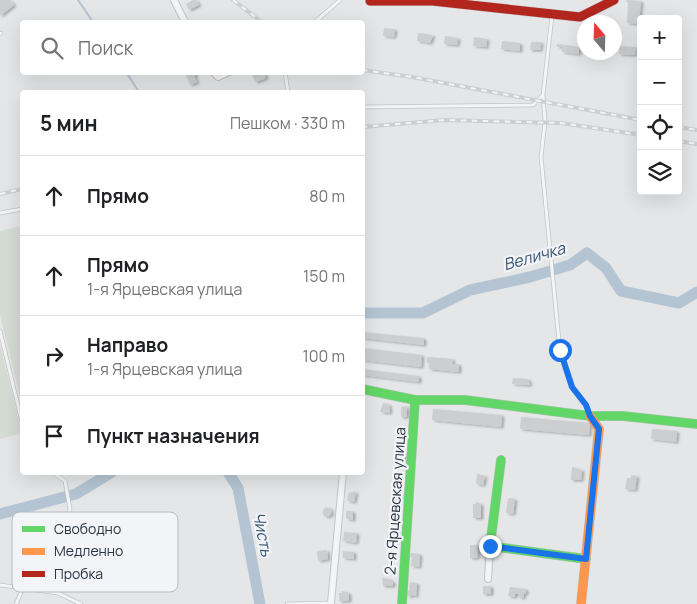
<!DOCTYPE html>
<html lang="ru">
<head>
<meta charset="utf-8">
<style>
	:root { --surface:#fff; --page:#f6f6f6; --text:#202124; --muted:#757577; --line:#e0e0e0 }
	body { margin:0; font-family:Manrope,sans-serif; background:var(--page); color:var(--text) }
	.controls { position:absolute; right:15px; top:15px; display:grid; overflow:hidden; border-radius:5px; box-shadow:0 5px 20px #0002 }
	.controls button { width:45px; height:45px; display:grid; place-items:center; padding:0; border:0; border-bottom:1px solid var(--line); background:var(--surface); color:var(--text); font:25px sans-serif }
	.compass { position:absolute; left:577px; top:15px; width:45px; height:45px; border-radius:50%; background:var(--surface); box-shadow:0 5px 20px #0002; rotate:341deg }
	.stop { position:absolute; width:15px; height:15px; margin:-11px; border:4px solid #1a73e8; border-radius:50%; background:#fff }
	.stop.end { background:#1a73e8; border-color:#fff; box-shadow:0 1px 5px #0008 }
	.list { margin:0; padding:0; list-style:none }
	h2 { display:flex; justify-content:space-between; align-items:center; height:65px; margin:0; padding:0 20px; font-size:21px }
	h2 small { font-size:16px; font-weight:400; color:var(--muted) }
	.list li { display:grid; grid-template-columns:32px 1fr auto; gap:15px; align-items:center; box-sizing:border-box; height:80px; padding:0 20px; border-top:1px solid var(--line) }
	.list b { display:block; font-size:19px; white-space:nowrap }
	.list p { margin:0; font-size:16px; white-space:nowrap; color:var(--muted) }
	.list em { font-size:16px; font-style:normal; color:var(--muted) }
	.icon { flex:none; width:28px; height:28px; fill:none; stroke:currentColor; stroke-width:2; stroke-linecap:round; stroke-linejoin:round }
	.map { position:relative; flex:none; width:697px; height:604px; overflow:hidden }
	.search { position:absolute; background:var(--surface); box-shadow:0 5px 20px #0002; left:20px; top:20px; width:345px; height:55px; display:flex; align-items:center; gap:12px; box-sizing:border-box; padding:0 18px; border-radius:5px; color:var(--muted); font-size:19px }
	.panel { position:absolute; background:var(--surface); box-shadow:0 5px 20px #0002; left:20px; top:90px; width:345px; height:385px; border-radius:5px }
	.map>svg:first-child { display:block }
	.green { fill:#d5dcd4 }
	.lines { fill:none; stroke-linecap:round; stroke-linejoin:round }
	.stream { stroke:#b4c4d2; stroke-width:2 }
	.river { stroke:#b4c4d2; stroke-width:11 }
	.building { fill:#ccced0; filter:url(#shadow) }
	.lane-casing { stroke:#c2c4c6; stroke-width:4.5 }
	.street-casing { stroke:#c2c4c6; stroke-width:8 }
	.fast-casing { stroke:#c2c4c6; stroke-width:10 }
	.slow-casing { stroke:#c2c4c6; stroke-width:10 }
	.jam-casing { stroke:#c2c4c6; stroke-width:10 }
	.lane { stroke:#f3f4f5; stroke-width:3 }
	.street { stroke:#f3f4f5; stroke-width:6 }
	.fast { stroke:#63d668; stroke-width:9 }
	.slow { stroke:#ff974d; stroke-width:9 }
	.jam { stroke:#b3261e; stroke-width:9 }
	.rail-casing { stroke:#cdced0; stroke-width:4 }
	.rail { stroke:#f2f4f7; stroke-width:2; stroke-dasharray:5.5; stroke-linecap:butt }
	.route { stroke:#1a73e8; stroke-width:6 }
	.labels { text-anchor:middle; dominant-baseline:central; stroke-width:4.5; stroke-linejoin:round; paint-order:stroke }
	.street-label { font-size:15px; fill:#2b3441; stroke:#f2f4f7 }
	.water-label { font-size:16px; font-style:italic; fill:#375473; stroke:#f2f4f7 }
	.key { fill:#f2f4f7; stroke:#b6bac0; stroke-width:1 }
	.key-label { font-size:14px; fill:#2b3441 }
</style>
</head>
<body>
<div class="map">
<svg width="697" height="604" viewBox="0 0 697 604">
	<defs>
		<filter id="shadow"><feDropShadow dx="2.5" dy="1.5" stdDeviation="1" flood-color="#0004"/></filter>
	</defs>
	<rect width="100%" height="100%" fill="#e4e6e8"/>
	<!-- green -->
	<g class="green">
		<path d="M22 226V405L0 315V231Z"/>
		<path d="M0 345 22 433 0 439Z"/>
	</g>
	<g class="lines">
		<!-- stream -->
		<g class="stream">
			<path d="M78 0 93 22"/>
			<path d="M126 72 139 92"/>
		</g>
		<!-- river -->
		<g class="river">
			<path d="M362 313H423L470 290 530 277 570 265 587 253 606 268 621 291 679 303 697 292"/>
			<path d="M228 472 238 488 260 604"/>
			<path d="M0 514 76 494 112 472"/>
		</g>
	</g>
	<!-- building -->
	<g class="building">
		<path d="M0 0H10L14 5 0 16Z"/>
		<path d="M193 0H196L199 5 189 10 186 4Z"/>
		<path d="M627 0 641 1 639 24 627 23 628 2H626Z"/>
		<path d="M384 28 395 29 394 37 383 36Z"/>
		<path d="M418 33 433 35 430 43 417 41Z"/>
		<path d="M445 36 458 38 457 45 444 44Z"/>
		<path d="M474 37 487 39 486 47 473 46Z"/>
		<path d="M502 41 520 43V51L501 49Z"/>
		<path d="M531 42H541L540 50H530Z"/>
		<path d="M557 44 579 47V54L562 52V47H557Z"/>
		<path d="M619 46 636 47 635 55 619 54Z"/>
		<path d="M191 72H195L196 75 194 76 197 82 190 85 186 75Z"/>
		<path d="M257 72H264L266 77 264 79 255 82 252 74Z"/>
		<path d="M362 332 424 338V345L362 338Z"/>
		<path d="M362 348 422 355 421 367 362 360Z"/>
		<path d="M427 357 453 359 452 364H459V372L429 369V363H427Z"/>
		<path d="M362 369 419 376V382L362 375Z"/>
		<path d="M513 378 528 379 530 385 512 384Z"/>
		<path d="M383 403 389 404 390 413 380 412Z"/>
		<path d="M407 406V417H401V407Z"/>
		<path d="M433 409 502 415 501 427 432 420Z"/>
		<path d="M521 417 590 423 589 435 520 429Z"/>
		<path d="M652 429 677 431 676 442 651 439Z"/>
		<path d="M396 430 406 432V438L396 439Z"/>
		<path d="M394 452 405 453 404 461 395 460 396 454H394Z"/>
		<path d="M572 467 582 470 581 480H571Z"/>
		<path d="M477 474 485 476 483 485 476 484Z"/>
		<path d="M631 475 637 476 635 490 625 489 627 478H631Z"/>
		<path d="M353 491 356 492 354 502 347 501 349 492 353 493Z"/>
		<path d="M392 492H401L400 500H397V502H391Z"/>
		<path d="M510 498 515 499 513 514 506 513 508 499Z"/>
		<path d="M476 502 481 504V518H473V504H476Z"/>
		<circle cx="327" cy="512" r="4.5"/>
		<path d="M346 511H353V520L346 519Z"/>
		<path d="M344 532 357 533 356 543 343 541Z"/>
		<path d="M387 534 396 535V543L387 542Z"/>
		<path d="M470 545H478L477 558H470Z"/>
		<path d="M327 550 328 559 318 561 317 551Z"/>
		<path d="M343 551 354 552V559L343 558Z"/>
		<path d="M411 553 420 554 419 567 411 566 412 557H410Z"/>
		<path d="M382 578 390 579V581H393V586H383Z"/>
		<path d="M410 582 417 583 416 596 411 595V597L407 595V591H409Z"/>
		<rect x="483" y="586" width="8" height="8"/>
		<path d="M510 587 526 589V594L524 593 523 598 518 597 519 594H515V597L508 596Z"/>
		<path d="M342 591 349 593V601H339V593H342Z"/>
	</g>
	<g class="lines">
		<!-- lane casing -->
		<g class="lane-casing">
			<g id="lane">
				<path d="M552 16 543 95 545 122 541 157 560 351 572 387 587 405 590 415"/>
				<path d="M315 22 340 0"/>
				<path d="M0 34 1 33"/>
				<path d="M285 72 288 92"/>
				<path d="M362 107 533 105 542 96"/>
				<path d="M0 213 22 209"/>
				<path d="M0 331 22 422"/>
				<path d="M52 472 65 481 70 509 61 568 58 593 81 604"/>
				<path d="M0 585 58 593"/>
				<path d="M16 604 23 588"/>
				<path d="M287 604 331 603"/>
			</g>
		</g>
		<!-- street casing -->
		<g class="street-casing">
			<g id="street">
				<path d="M174 0 185 22"/>
				<path d="M213 72 218 77 229 72"/>
				<path d="M488 579 490 546"/>
				<path d="M331 603 343 472"/>
			</g>
		</g>
		<!-- fast casing -->
		<g class="fast-casing">
			<g id="fast">
				<path d="M362 389 415 400H465L590 416H623L697 424"/>
				<path d="M501 460 490 546 586 559"/>
				<path d="M402 604 415 400"/>
			</g>
		</g>
		<!-- slow casing -->
		<g class="slow-casing">
			<path id="slow" d="M581 604 599 429 590 416"/>
		</g>
		<!-- jam casing -->
		<g class="jam-casing">
			<path id="jam" d="M370 1H433L580 17 614 0"/>
		</g>
		<!-- lane -->
		<use href="#lane" class="lane"/>
		<!-- street -->
		<use href="#street" class="street"/>
		<!-- fast -->
		<use href="#fast" class="fast"/>
		<!-- slow -->
		<use href="#slow" class="slow"/>
		<!-- jam -->
		<use href="#jam" class="jam"/>
		<!-- rail casing -->
		<g class="rail-casing">
			<g id="rail">
				<path d="M233 0 262 22"/>
				<path d="M362 70 412 77 641 120"/>
				<path d="M362 127 445 120 561 123 641 135"/>
				<path d="M678 127 697 130"/>
				<path d="M678 141 697 144"/>
				<path d="M0 194 22 189"/>
			</g>
		</g>
		<!-- rail -->
		<use href="#rail" class="rail"/>
	</g>
	<g class="lines">
		<!-- route -->
		<path class="route" d="M490 546 586 559 599 429 590 416 586 405 572 387 560 350"/>
	</g>
	<g class="labels">
		<!-- street labels -->
		<g class="street-label">
			<text transform="translate(395 501) rotate(-86)">2-я Ярцевская улица</text>
		</g>
		<!-- water labels -->
		<g class="water-label">
			<text transform="translate(534 256) rotate(-16)">Величка</text>
			<text transform="translate(263 534) rotate(79)">Чисть</text>
		</g>
	</g>
	<!-- legend -->
	<rect x="12" y="512" width="166" height="80" rx="8" class="key"/>
	<rect x="22" y="526" width="23" height="6" fill="#63d668"/>
	<rect x="22" y="548" width="23" height="7" fill="#ff974d"/>
	<rect x="22" y="571" width="23" height="6" fill="#b3261e"/>
	<g class="key-label">
		<text x="54" y="534">Свободно</text>
		<text x="54" y="556">Медленно</text>
		<text x="54" y="579">Пробка</text>
	</g>
</svg>
<div class="controls">
<button>+</button>
<button>−</button>
<button><svg class="icon" aria-label="locate" viewBox="0 0 24 24"><circle cx="12" cy="12" r="6"/><path d="M12 2v4M12 18v4M2 12h4M18 12h4"/></svg></button>
<button><svg class="icon" aria-label="layers" viewBox="0 0 24 24"><path d="M12 4l9 5-9 5-9-5zM3 14l9 5 9-5"/></svg></button>
</div>
<svg class="compass" viewBox="-18 -18 36 36"><path d="M0-13l5 13h-10z" fill="#e53935"/><path d="M0 13l5-13h-10z" fill="#757577"/></svg>
<div class="stop" style="left:560px;top:350px"></div>
<div class="stop end" style="left:490px;top:546px"></div>
<div class="search"><svg class="icon" aria-label="search" viewBox="0 0 24 24"><circle cx="10" cy="10" r="6"/><path d="M15 15l6 6"/></svg>Поиск</div>
<section class="panel">
<h2>5 мин<small>Пешком · 330 m</small></h2>
<ul class="list">
<li><svg class="icon" aria-label="ahead" viewBox="0 0 24 24"><path d="M12 20V5M6 11l6-6 6 6"/></svg><div><b>Прямо</b></div><em>80 m</em></li>
<li><svg class="icon" aria-label="ahead" viewBox="0 0 24 24"><path d="M12 20V5M6 11l6-6 6 6"/></svg><div><b>Прямо</b><p>1-я Ярцевская улица</p></div><em>150 m</em></li>
<li><svg class="icon" aria-label="right" viewBox="0 0 24 24"><path d="M7 20v-9h11M14 6l5 5-5 5"/></svg><div><b>Направо</b><p>1-я Ярцевская улица</p></div><em>100 m</em></li>
<li><svg class="icon" aria-label="arrive" viewBox="0 0 24 24"><path d="M6 21V4h12l-3 4 3 4H6"/></svg><div><b>Пункт назначения</b></div></li>
</ul>
</section>
</div>
</body>
</html>
